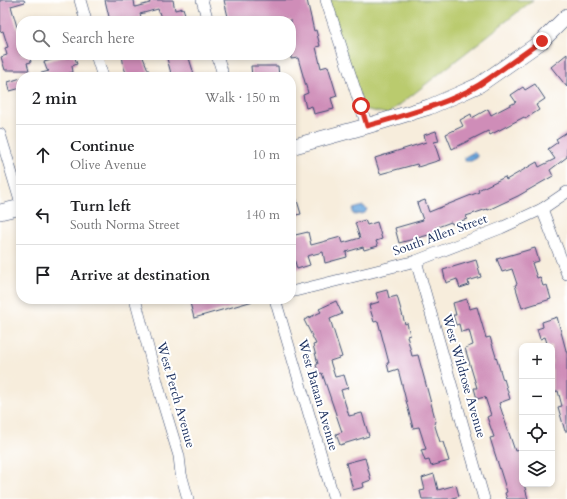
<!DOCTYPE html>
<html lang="en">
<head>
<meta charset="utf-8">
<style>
	:root { --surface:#fff; --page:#f2f2f2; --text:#202124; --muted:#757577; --line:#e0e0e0 }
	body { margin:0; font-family:Cardo,serif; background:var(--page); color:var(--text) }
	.controls { position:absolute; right:12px; bottom:12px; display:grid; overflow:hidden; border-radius:8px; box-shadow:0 2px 6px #0003 }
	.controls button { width:36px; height:36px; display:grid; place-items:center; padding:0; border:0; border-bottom:1px solid var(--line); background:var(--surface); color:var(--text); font:20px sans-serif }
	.stop { position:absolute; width:12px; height:12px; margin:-9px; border:3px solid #d93025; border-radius:50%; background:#fff }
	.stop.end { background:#d93025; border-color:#fff; box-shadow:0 1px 4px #0008 }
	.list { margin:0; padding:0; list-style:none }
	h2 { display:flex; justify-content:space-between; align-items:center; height:52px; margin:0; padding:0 16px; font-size:17px }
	h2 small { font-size:13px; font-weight:400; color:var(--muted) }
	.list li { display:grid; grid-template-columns:26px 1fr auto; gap:12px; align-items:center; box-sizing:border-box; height:60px; padding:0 16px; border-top:1px solid var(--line) }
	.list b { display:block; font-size:15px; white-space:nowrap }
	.list p { margin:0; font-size:13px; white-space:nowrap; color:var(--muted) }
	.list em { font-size:13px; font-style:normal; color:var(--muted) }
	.icon { flex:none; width:22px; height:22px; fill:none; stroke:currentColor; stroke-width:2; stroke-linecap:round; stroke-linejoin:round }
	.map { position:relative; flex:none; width:567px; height:499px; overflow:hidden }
	.search { position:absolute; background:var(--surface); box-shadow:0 2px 6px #0003; left:16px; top:16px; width:280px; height:44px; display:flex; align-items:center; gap:10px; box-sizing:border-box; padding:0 14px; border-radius:16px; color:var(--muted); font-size:15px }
	.panel { position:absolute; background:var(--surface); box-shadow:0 2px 6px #0003; left:16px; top:72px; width:280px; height:232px; border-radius:16px }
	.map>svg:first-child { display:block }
	.grass { fill:#bacb6e; stroke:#6a7d66 }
	.water { fill:url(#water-waves); stroke:#446c9e }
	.building { fill:#cf8db8 }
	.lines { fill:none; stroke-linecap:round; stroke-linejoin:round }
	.street-casing { stroke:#3c4c71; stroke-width:12 }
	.secondary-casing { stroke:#3c4c71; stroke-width:16 }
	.street { stroke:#fff; stroke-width:11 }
	.secondary { stroke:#fff; stroke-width:15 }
	.route { stroke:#d93025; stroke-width:5 }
	.labels { text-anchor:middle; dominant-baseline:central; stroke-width:4; stroke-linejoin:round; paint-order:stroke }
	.street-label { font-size:13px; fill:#1b2f5e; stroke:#fff }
</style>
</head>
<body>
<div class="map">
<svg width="567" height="499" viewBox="0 0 567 499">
	<defs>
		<pattern id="water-waves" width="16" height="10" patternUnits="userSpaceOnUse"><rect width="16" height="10" fill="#6da8de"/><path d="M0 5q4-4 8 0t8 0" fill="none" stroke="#5989b7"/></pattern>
	</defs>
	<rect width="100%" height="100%" fill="#fff"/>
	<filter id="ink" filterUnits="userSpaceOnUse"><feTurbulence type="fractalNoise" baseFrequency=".025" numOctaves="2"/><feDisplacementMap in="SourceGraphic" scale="8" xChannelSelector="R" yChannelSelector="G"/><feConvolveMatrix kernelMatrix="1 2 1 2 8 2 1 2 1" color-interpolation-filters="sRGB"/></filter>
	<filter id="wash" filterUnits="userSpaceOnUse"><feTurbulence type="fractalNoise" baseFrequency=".012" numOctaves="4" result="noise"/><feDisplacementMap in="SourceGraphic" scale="16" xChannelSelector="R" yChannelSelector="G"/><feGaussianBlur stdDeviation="0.9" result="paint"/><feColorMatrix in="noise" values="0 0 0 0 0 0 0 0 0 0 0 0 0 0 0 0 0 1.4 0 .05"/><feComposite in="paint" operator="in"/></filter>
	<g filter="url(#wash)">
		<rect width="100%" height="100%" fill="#f7eddc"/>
		<!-- grass -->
		<path class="grass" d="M326 0H533L388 114 364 109Z"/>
		<!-- water -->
		<g class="water">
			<path d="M474 152 477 155V158L471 161H465V157Z"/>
			<path d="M363 206 367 209 365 213 355 215 353 214V209Z"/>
		</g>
		<g id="blocks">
			<!-- building -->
			<g class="building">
				<path d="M0 0H24L25 2 11 6 21 41V55H29L31 62 27 63 29 70H5L1 57 7 55 5 48 8 47 3 31 0 32Z"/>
				<path d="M105 0H134L135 7 150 3 149 0H173L175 10 183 8 186 17 172 21H162L158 9 140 14 142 21H110Z"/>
				<path d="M224 0H307L314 31 316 30 320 46 316 47 321 68 328 66 337 96 331 98 334 109 314 114 312 106 306 108 303 95 308 93 298 58 291 59V21H229Z"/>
				<path d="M567 54V87L551 67Z"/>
				<path d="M65 55H74L77 64 72 66 73 72 57 77H34V75L49 71 47 70 44 62 65 56Z"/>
				<path d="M122 55H142L151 77H128L124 68Z"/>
				<path d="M166 55H188L194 74 187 77H172Z"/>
				<path d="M251 66H278L279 77H252Z"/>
				<path d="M21 78V88L10 91 8 82Z"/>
				<path d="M535 84 545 99 536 105 539 110 525 119 524 117 490 135 488 131 452 149 446 134 463 126 460 120 471 114 472 118 488 109 491 115 516 102 511 95 523 87 525 90Z"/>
				<path d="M436 131 439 141 434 142 440 160 418 167 417 164 380 174 375 158 426 142 424 135Z"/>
				<path d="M567 132V157L550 170 553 176 518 196 488 210 487 209 466 216 467 219 452 224 451 222 435 228 436 233 399 243 395 228 423 220 417 203 425 200 429 212 479 192 478 190 505 177 506 180 537 162 539 167 555 159 548 149 558 142 556 139Z"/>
				<path d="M293 187 301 214 291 216V188Z"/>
				<path d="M365 220 367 225 377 222 382 239 376 241 378 246 364 250 363 247 346 252 347 257 325 263 323 252 307 256 310 265 297 269 291 247V236L308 232 311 245 341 237 343 243 360 238 355 223Z"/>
				<path d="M535 248 539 261 532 263 537 278 540 277 543 286 547 285 551 299 522 308 515 285 517 284 512 269 502 272 497 259Z"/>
				<path d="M476 260 481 277 468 281 469 285 460 288 457 279 446 283 443 270Z"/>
				<path d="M387 290 389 298 397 296 405 324 407 323 410 335 407 336 412 356 418 355 436 422 434 423 440 442H443L449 461 431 466 429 460 425 461 421 450 426 449 419 427 413 428 398 369 389 372 387 363H389L378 321 374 322 369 305 379 302 376 293Z"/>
				<path d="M189 299H253V301L194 318Z"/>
				<path d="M467 299 469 309 477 307 486 338 490 337 503 380 504 379 510 399 499 403 515 451 522 449V484H524L528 499H507L505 493 507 492 490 438 494 437 487 417 491 415 485 397 477 399 474 388H477L465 348 473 345 469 330 461 332 459 324 456 325 453 315H456L453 303Z"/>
				<path d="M336 301 342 314 330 319 342 357 330 361 335 377 344 375 348 388 341 390 349 416 362 413 369 436 340 445 336 434 342 432 322 373 319 374 316 365 318 364 313 345 316 344 304 320 321 312 319 309Z"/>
				<path d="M557 317 567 354V431H565L558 407 562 406 558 391 552 392V346H548L545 337 540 339 537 329 543 327 542 322Z"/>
				<path d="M365 458 371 480 363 483 364 487 353 490 346 463Z"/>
				<path d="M434 474 438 490 456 485 459 496 450 499H422L420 491 425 490 422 478Z"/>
			</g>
		</g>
	</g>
	<g filter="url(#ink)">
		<use href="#blocks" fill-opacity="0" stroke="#3c4c71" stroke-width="1"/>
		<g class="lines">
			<!-- street casing -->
			<g class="street-casing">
				<g id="street">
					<path d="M80 0 86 21"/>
					<path d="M202 0 208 21"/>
					<path d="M326 0 367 126"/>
					<path d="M96 55 103 77"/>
					<path d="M217 55 222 71"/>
					<path d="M0 134 21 204"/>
					<path d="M542 209 567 274"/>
					<path d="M416 261 484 499"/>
					<path d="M291 292 416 261 501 228 542 209 567 192"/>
					<path d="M135 299 162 400 179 456 181 474 188 499"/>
					<path d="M275 299 334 499"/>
				</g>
			</g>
			<!-- secondary casing -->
			<g class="secondary-casing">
				<g id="secondary">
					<path d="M291 147 367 126 429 107 457 95 479 85 542 41 567 16"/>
					<path d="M0 212 21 207"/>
				</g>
			</g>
			<!-- street -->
			<use href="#street" class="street"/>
			<!-- secondary -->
			<use href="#secondary" class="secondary"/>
		</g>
	</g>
	<g class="lines" filter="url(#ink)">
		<!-- route -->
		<path class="route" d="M361 106 367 126C404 115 446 105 479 85 501 71 521 55 542 41"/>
	</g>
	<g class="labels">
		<!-- street labels -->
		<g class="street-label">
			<text transform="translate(440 235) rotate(-20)">South Allen Street</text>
			<text transform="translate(464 376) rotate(74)">West Wildrose Avenue</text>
			<text transform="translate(176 395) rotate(74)">West Perch Avenue</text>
			<text transform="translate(318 395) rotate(74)">West Bataan Avenue</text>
		</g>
	</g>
</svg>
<div class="controls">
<button>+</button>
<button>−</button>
<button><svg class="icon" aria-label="locate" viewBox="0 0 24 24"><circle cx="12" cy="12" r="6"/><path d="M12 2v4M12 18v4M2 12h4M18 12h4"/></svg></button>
<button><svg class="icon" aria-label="layers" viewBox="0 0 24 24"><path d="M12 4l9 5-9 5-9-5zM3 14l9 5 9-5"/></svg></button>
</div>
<div class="stop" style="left:361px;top:106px"></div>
<div class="stop end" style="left:542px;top:41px"></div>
<div class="search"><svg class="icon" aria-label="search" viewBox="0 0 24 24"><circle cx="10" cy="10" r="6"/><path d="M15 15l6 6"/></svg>Search here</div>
<section class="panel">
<h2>2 min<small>Walk · 150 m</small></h2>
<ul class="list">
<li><svg class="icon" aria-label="ahead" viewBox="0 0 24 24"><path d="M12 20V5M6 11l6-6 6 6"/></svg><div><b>Continue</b><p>Olive Avenue</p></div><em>10 m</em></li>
<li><svg class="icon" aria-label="left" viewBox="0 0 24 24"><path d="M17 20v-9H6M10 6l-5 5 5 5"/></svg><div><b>Turn left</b><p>South Norma Street</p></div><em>140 m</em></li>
<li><svg class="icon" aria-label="arrive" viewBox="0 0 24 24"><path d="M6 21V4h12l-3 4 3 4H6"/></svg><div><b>Arrive at destination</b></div></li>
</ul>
</section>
</div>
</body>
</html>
